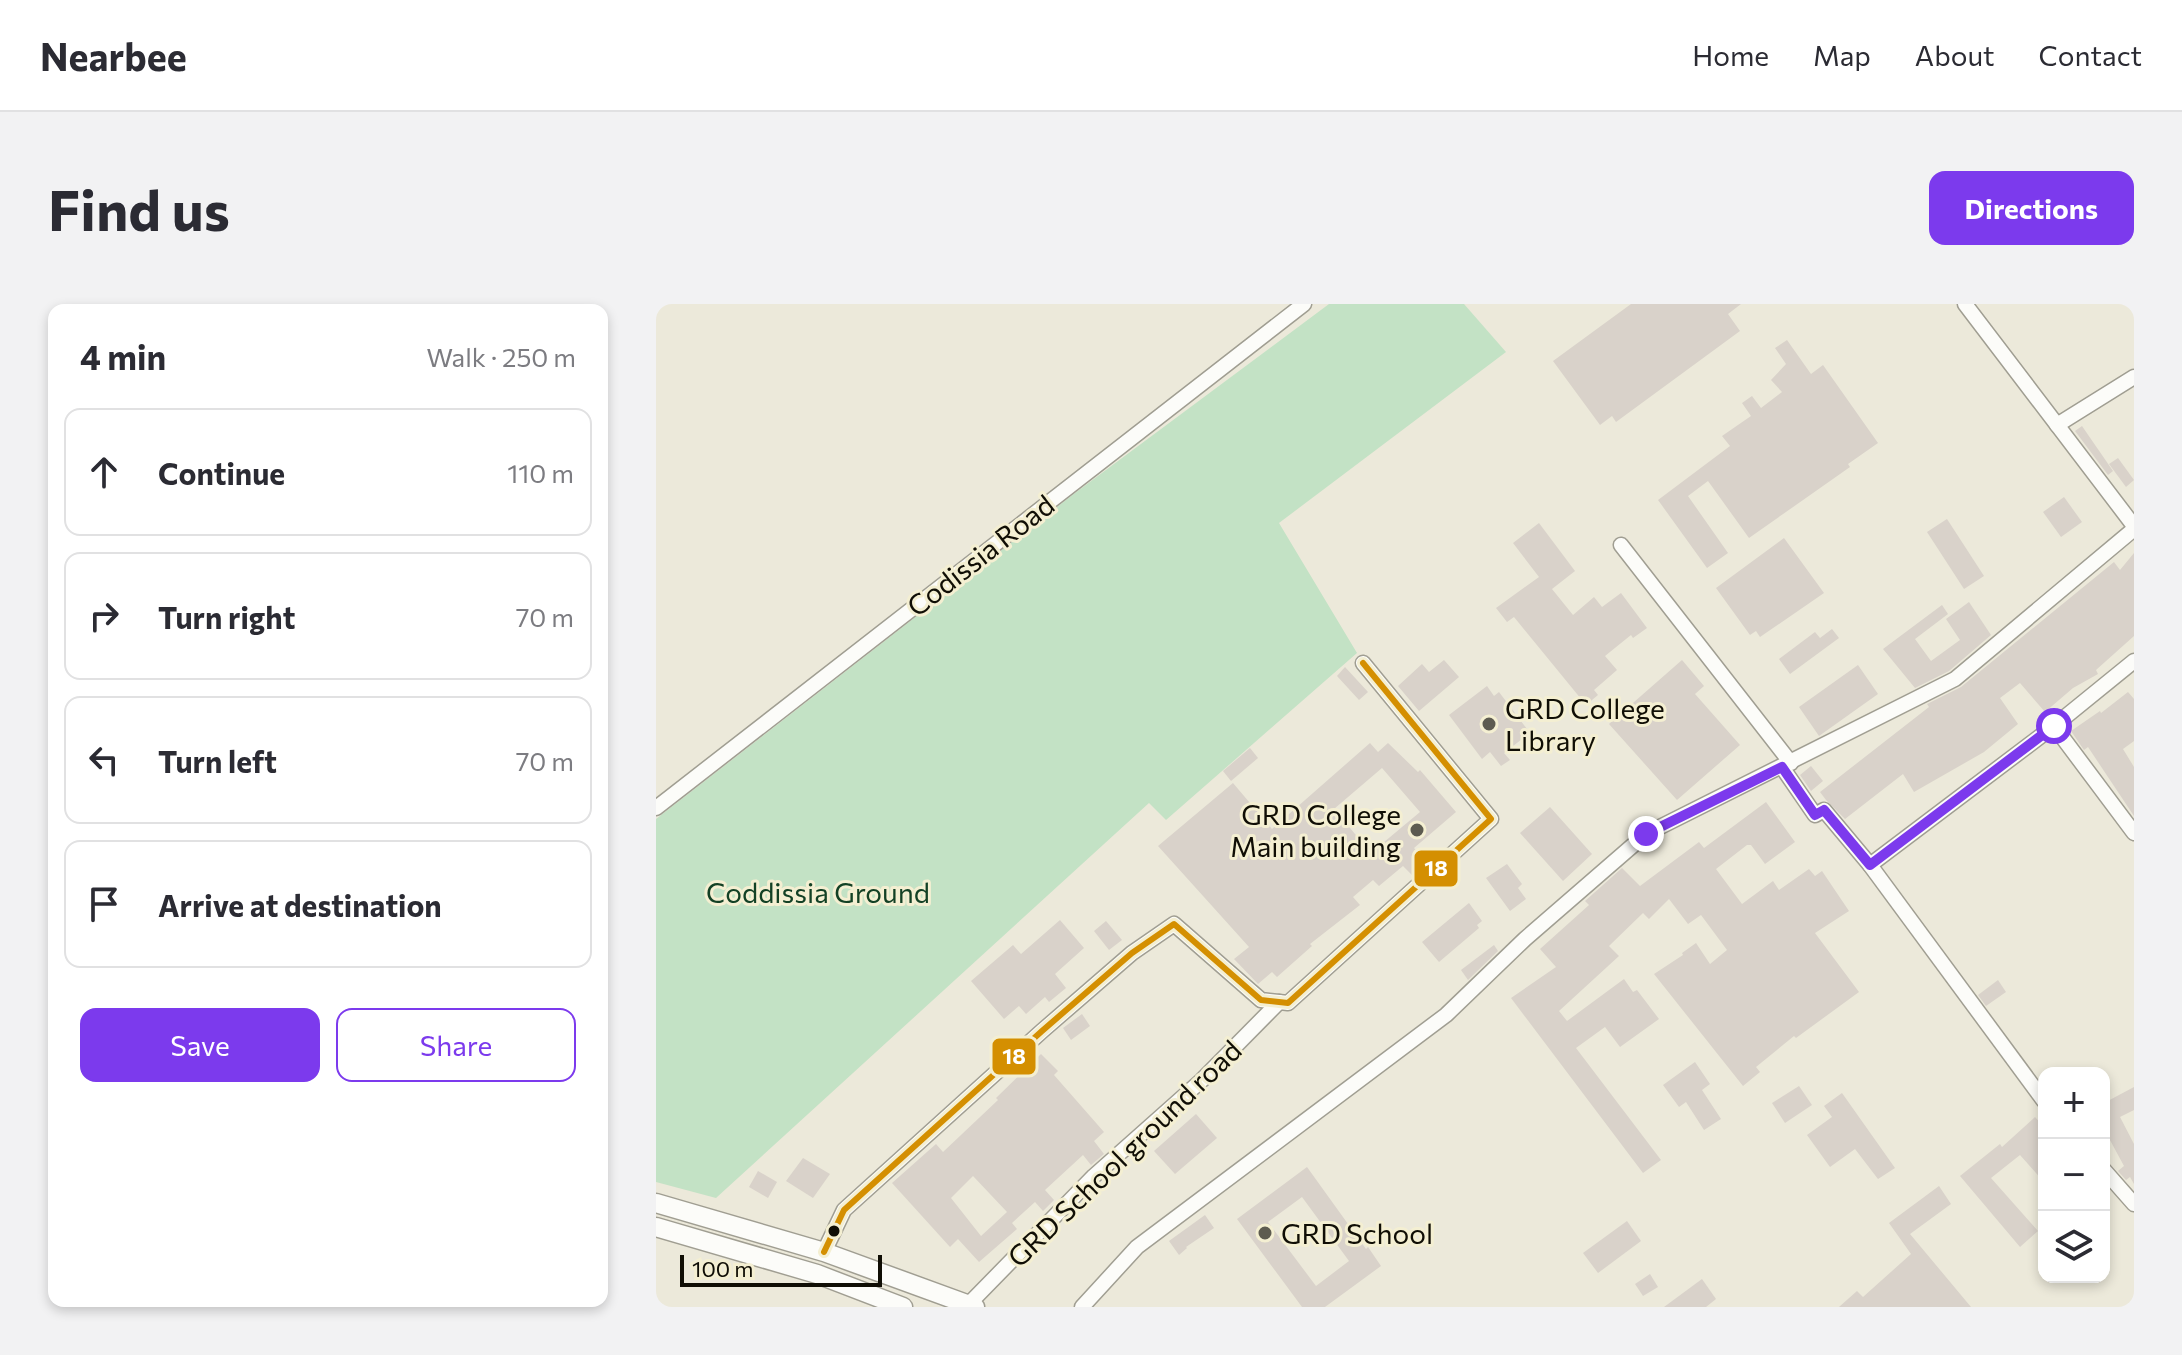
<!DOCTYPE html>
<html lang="en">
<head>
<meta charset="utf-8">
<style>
	:root { --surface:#fff; --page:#f2f2f3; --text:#2b2b33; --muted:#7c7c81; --line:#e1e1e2; --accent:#7c3aed }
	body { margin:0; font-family:Commissioner,sans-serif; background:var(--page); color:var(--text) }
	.controls { position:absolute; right:24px; bottom:24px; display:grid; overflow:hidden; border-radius:16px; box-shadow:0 4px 12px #0003 }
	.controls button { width:72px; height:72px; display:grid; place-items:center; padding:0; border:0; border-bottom:2px solid var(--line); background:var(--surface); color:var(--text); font:40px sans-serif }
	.scale { position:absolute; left:24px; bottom:20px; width:202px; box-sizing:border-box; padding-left:8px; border:4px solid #100e05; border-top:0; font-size:22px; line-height:28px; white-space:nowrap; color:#100e05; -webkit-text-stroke:6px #f4efd2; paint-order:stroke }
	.stop { position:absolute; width:24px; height:24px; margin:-18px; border:6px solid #7c3aed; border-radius:50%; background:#fff }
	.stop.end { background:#7c3aed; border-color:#fff; box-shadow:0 2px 8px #0008 }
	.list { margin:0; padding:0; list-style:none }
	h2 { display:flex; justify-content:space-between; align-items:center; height:104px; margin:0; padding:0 32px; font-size:34px }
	h2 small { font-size:26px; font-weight:400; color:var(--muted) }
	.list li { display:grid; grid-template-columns:52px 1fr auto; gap:24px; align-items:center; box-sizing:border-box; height:128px; margin:0 16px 16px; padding:0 16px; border:2px solid var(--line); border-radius:16px }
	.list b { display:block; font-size:30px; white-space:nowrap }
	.list em { font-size:26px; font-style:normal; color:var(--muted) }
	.actions { display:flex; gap:16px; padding:24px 32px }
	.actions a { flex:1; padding:18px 0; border:2px solid var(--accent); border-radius:16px; text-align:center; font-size:28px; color:var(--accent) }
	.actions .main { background:var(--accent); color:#fff }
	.icon { flex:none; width:44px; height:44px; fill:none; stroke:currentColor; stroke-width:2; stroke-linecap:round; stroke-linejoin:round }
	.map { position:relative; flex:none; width:1478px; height:1003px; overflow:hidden; border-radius:16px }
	header { display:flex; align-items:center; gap:48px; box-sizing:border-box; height:112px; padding:0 40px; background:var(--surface); border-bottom:2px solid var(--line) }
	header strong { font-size:38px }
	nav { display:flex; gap:44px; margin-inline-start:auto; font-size:28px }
	.intro { display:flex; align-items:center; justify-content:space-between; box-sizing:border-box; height:192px; padding:0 48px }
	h1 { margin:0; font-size:56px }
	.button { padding:20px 36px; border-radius:16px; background:var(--accent); color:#fff; font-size:28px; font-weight:700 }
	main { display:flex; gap:48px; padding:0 48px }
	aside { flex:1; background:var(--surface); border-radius:16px; box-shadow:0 4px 12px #0003 }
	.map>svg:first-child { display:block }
	.green { fill:#c3e2c5 }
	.building { fill:#d9d2ca; fill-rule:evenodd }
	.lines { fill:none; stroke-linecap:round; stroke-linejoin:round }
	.minor-casing { stroke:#a09e92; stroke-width:17 }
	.major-casing { stroke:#a09e92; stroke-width:21 }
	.minor { stroke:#fcfcf9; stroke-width:14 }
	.major { stroke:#fcfcf9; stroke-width:18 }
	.bus-1-casing { stroke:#f4efd2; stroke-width:12 }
	.bus-1 { stroke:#d48f01; stroke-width:6 }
	.route { stroke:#7c3aed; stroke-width:10 }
	.poi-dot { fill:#5d5b50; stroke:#f4efd2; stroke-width:3 }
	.bus-dot { fill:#100e05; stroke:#f4efd2; stroke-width:3 }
	.labels { text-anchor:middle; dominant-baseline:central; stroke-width:6; stroke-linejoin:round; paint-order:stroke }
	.street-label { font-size:28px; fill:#100e05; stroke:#f4efd2 }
	.poi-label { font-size:28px; fill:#100e05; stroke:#f4efd2; text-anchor:start }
	.park-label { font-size:28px; fill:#134125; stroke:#f4efd2 }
	.line-badge { stroke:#f4efd2; stroke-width:3 }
	.badge-label { font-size:22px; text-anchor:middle; font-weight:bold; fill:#fff }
</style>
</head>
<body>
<header>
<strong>Nearbee</strong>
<nav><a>Home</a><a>Map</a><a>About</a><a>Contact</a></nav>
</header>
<div class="intro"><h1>Find us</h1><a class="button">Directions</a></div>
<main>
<aside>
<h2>4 min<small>Walk · 250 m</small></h2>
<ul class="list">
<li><svg class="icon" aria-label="ahead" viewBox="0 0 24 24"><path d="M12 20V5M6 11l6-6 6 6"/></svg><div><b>Continue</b></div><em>110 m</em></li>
<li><svg class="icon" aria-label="right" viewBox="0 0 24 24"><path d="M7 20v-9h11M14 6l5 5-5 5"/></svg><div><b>Turn right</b></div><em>70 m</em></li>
<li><svg class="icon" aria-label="left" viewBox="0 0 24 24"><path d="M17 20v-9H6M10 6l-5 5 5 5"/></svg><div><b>Turn left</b></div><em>70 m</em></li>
<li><svg class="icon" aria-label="arrive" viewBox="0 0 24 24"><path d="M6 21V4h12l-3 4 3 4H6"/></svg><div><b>Arrive at destination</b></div></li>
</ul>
<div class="actions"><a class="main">Save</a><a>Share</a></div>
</aside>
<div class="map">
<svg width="1478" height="1003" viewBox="0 0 1478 1003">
	<rect width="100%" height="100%" fill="#ece9da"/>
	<!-- green -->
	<path class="green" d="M673 0H808L850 48 623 219 701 349 510 516 493 499 60 894 0 878V515L419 189Z"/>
	<!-- building -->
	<g class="building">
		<path d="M975 0H1085L1072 10 1084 27 960 118 956 112 944 121 897 57Z"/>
		<path d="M1131 36 1155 70 1167 61 1222 139 1192 160 1194 163 1093 234 1052 177 1032 192 1072 249 1051 264 1002 196 1074 142 1066 132 1095 112 1086 99 1096 92 1105 104 1126 88 1115 76 1130 60 1119 44Z"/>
		<path d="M1426 122 1457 167 1452 171 1419 127Z"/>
		<path d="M1462 154 1478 176 1470 183 1453 160Z"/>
		<path d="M1408 193 1426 218 1405 233 1387 208Z"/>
		<path d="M1291 215 1328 272 1308 285 1271 228Z"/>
		<path d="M883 219 919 267 896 285 917 311 938 293 946 303 965 289 991 324 977 334 975 331 949 352 961 366 938 386 942 391 930 401 858 313 851 318 840 304 883 273 857 239Z"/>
		<path d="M1128 234 1168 289 1104 333 1100 327 1094 331 1060 284Z"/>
		<path d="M1478 249V332L1440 366 1442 370 1417 384 1389 408 1364 379 1344 394 1362 420 1328 448 1258 488 1247 470 1189 515 1170 496 1164 488 1273 403 1271 400 1305 383 1458 258 1464 266Z"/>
		<path d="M1313 298 1335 331 1293 367 1259 384 1227 345 1286 301 1292 310 1259 335 1275 357 1304 336 1290 315Z"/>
		<path d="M1176 325 1183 334 1134 370 1123 355 1159 328 1164 334Z"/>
		<path d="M788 356 803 373 763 407 742 382 766 360 773 368Z"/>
		<path d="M1026 356 1048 382 1039 390 1084 441 1021 496 953 420Z"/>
		<path d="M1202 361 1222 390 1163 432 1143 403Z"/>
		<path d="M689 363 712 388 703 396 681 372Z"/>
		<path d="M831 382 838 392 843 388 874 429 848 449 854 456 845 462 834 448 826 455 793 411Z"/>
		<path d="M1472 388 1478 395V437L1467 445 1478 463V512L1432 443 1428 446 1415 427 1444 407 1445 409Z"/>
		<path d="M714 439 722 448 732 439 762 468 764 466 800 508 758 544 764 551 757 557 764 566 757 572 747 562 723 582 717 576 697 593 704 601 654 640 656 642 621 673 616 668 602 680 578 655 593 643 502 542 577 479 616 525ZM726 464 764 508 715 549 678 505Z"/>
		<path d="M594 444 602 454 575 477 567 467Z"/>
		<path d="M1155 462 1167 477 1155 487 1144 471Z"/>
		<path d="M1110 498 1139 538 1109 560 1095 541H1091L1060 565 1086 600 1117 577 1123 586 1153 565 1159 572 1166 567 1193 607 1159 629 1203 688 1140 734 1138 732 1100 763 1104 768 1087 782 998 670 1027 651 1026 649 1040 639 1054 660 1071 646 1045 611 1032 620 1013 595 993 615 987 609 953 642 963 652 903 707 911 717 968 675 977 688 981 686 1003 715 964 743 949 723 920 744 1005 856 987 869 855 694 900 663 884 645 933 601 929 597 966 564 984 582 1043 538 1048 544Z"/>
		<path d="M894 503 936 550 907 577 864 529Z"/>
		<path d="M851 560 866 580 862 584 870 595 854 607 830 574Z"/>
		<path d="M813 599 826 617 821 621 823 624 783 658 766 638Z"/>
		<path d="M404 616 428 644 399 670 410 684 393 698 389 693 370 710 363 702 348 715 315 677 357 641 365 650Z"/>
		<path d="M450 617 466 636 453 646 438 627Z"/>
		<path d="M838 641 842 647 812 676 805 666Z"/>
		<path d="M1342 676 1350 688 1330 702 1322 691Z"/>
		<path d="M426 710 434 722 415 736 407 724Z"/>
		<path d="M385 750 402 767 398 771 448 828 438 837 448 850 435 861 427 851 389 886 398 896 387 907 379 898 356 919 361 925 323 958 302 935 294 943 236 879 280 840 287 848 342 796 340 794ZM317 872 351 908 325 932 295 894Z"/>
		<path d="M1039 758 1054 780 1046 786 1065 815 1048 826 1030 798 1023 803 1007 781Z"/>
		<path d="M1143 782 1156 801 1129 819 1116 799Z"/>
		<path d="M1478 783V806L1464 813 1478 840V880L1474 873 1470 876 1462 867 1468 862 1448 825V799Z"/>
		<path d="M1186 789 1239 864 1222 875 1199 845 1174 863 1151 831 1176 813 1168 802Z"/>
		<path d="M540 810 561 834 519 870 498 847Z"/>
		<path d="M1379 813 1388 823V878L1364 851 1335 874 1382 927 1364 943 1304 872 1344 840 1346 843Z"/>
		<path d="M147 854 174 870 157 894 130 877Z"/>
		<path d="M651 863 710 945 712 943 725 962 669 1003H646L581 915ZM646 893 693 957 660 982 612 918Z"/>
		<path d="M102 867 121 878 112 894 93 883Z"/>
		<path d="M1283 882 1295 900 1254 930 1315 1003H1183L1201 987 1207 993 1255 950 1233 919Z"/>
		<path d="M549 911 558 924 530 943 531 944 523 951 513 937Z"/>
		<path d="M971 917 985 937 942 969 927 949Z"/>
		<path d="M994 970 1002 983 987 992 979 980Z"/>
		<path d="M1046 975 1060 995 1050 1003H1008Z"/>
	</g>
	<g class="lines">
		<!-- minor casing -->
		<g class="minor-casing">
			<g id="minor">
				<path d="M1309 0 1478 222"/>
				<path d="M1401 121 1478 73"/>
				<path d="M965 241 1135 459"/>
				<path d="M1478 357 1398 422 1478 529"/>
				<path d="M1126 463 1159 511 1168 506 1214 561 1398 422"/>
				<path d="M0 504 648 0"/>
				<path d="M1214 561 1388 797"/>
				<path d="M1448 866 1478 900"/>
				<path d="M168 948 188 906 386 727 476 649 518 620 605 696 632 699 835 515 707 359"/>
				<path d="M312 1001 438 872 546 776 623 698"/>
				<path d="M426 1003 481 943 790 711 869 635 990 530 1299 375 1478 225"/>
			</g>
		</g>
		<!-- major casing -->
		<g class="major-casing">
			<g id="major">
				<path d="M0 899 168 948 319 1003"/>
				<path d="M0 923 161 970 247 1003"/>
			</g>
		</g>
		<!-- minor -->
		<use href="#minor" class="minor"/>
		<!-- major -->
		<use href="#major" class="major"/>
		<!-- bus-1 casing -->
		<g class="bus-1-casing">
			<path id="bus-1" d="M168 948 188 906 386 727 476 649 518 620 605 696 632 699 835 515 707 359"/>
		</g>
		<!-- bus-1 -->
		<use href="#bus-1" class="bus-1"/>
	</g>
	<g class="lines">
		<!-- route -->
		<path class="route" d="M990 530 1126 463 1159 511 1168 506 1214 561 1398 422"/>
	</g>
	<!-- markers -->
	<g class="poi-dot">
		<circle cx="833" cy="420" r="8"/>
		<circle cx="761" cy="526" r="8"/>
		<circle cx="609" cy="929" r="8"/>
	</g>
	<circle class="bus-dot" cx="178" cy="927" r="7"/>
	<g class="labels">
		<!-- street labels -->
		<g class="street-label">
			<text transform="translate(324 251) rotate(-38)">Codissia Road</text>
			<text transform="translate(468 849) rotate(-44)">GRD School ground road</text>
		</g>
		<!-- poi labels -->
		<g class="poi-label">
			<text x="849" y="404">GRD College<tspan x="849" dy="32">Library</tspan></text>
			<text x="745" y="510" text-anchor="end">GRD College<tspan x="745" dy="32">Main building</tspan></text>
			<text x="625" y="929">GRD School</text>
		</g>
		<!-- park labels -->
		<g class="park-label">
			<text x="162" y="588">Coddissia Ground</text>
		</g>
	</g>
	<g class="line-badge">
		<rect x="757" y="545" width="46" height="39" rx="8" fill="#d48f01"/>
		<rect x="335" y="733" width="46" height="39" rx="8" fill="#d48f01"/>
	</g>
	<g class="badge-label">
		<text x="780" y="572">18</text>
		<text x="358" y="760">18</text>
	</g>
</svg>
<div class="controls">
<button>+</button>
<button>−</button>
<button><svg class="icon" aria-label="layers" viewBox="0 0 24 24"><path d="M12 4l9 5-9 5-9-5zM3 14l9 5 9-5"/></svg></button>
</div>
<div class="scale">100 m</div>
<div class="stop" style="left:1398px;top:422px"></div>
<div class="stop end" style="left:990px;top:530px"></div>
</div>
</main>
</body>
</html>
